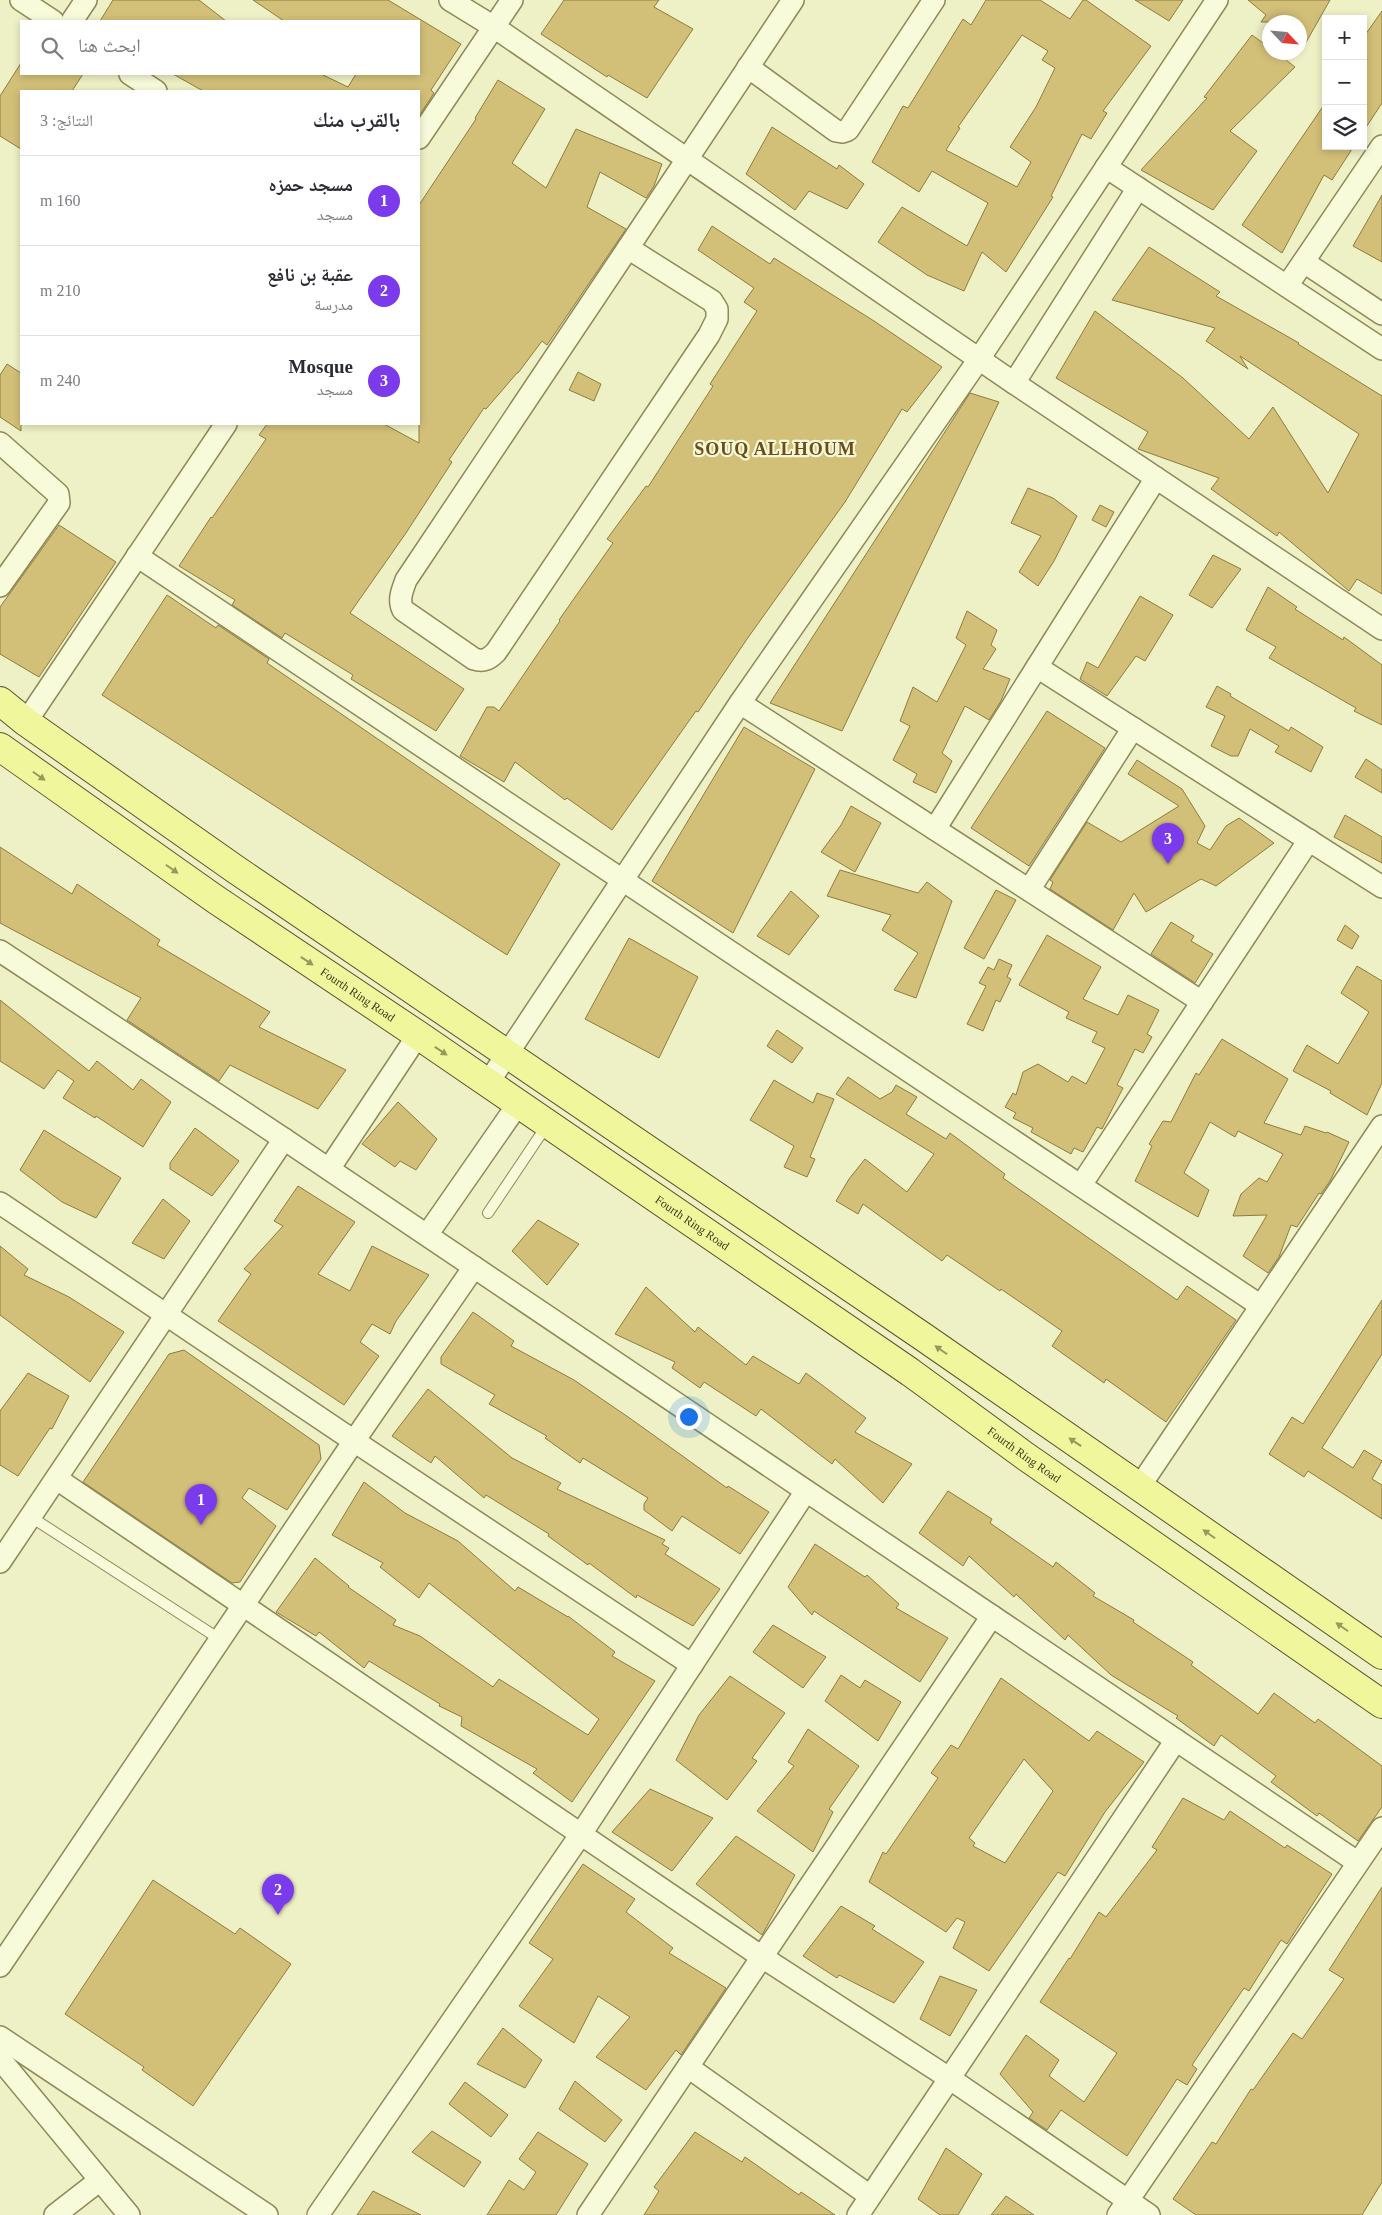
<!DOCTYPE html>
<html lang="ar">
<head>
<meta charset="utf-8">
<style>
	:root { --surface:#fff; --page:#f2f2f3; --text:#2b2b33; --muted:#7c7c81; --line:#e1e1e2; --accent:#7c3aed }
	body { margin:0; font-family:"Times New Roman","Noto Naskh Arabic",serif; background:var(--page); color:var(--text); direction:rtl }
	.controls { position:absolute; right:15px; top:15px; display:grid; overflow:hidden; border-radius:0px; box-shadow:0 2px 8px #0003 }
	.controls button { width:45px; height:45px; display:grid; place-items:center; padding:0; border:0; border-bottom:1px solid var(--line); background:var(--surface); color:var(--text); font:25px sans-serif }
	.compass { position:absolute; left:1262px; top:15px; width:45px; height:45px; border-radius:50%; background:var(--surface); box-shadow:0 2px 8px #0003; rotate:116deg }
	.you { position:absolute; left:688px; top:1416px; width:18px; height:18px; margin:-12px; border:4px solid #fff; border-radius:50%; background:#1a73e8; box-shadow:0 0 0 8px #1a73e833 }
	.badge { display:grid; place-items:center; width:32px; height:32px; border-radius:50%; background:var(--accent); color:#fff; font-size:16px; font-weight:700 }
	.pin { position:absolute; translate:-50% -41px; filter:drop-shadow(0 1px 2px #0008) }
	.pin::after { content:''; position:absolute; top:26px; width:18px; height:15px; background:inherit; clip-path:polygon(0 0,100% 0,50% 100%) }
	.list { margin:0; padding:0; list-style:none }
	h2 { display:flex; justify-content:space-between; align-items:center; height:65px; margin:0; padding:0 20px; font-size:21px }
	h2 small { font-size:16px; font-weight:400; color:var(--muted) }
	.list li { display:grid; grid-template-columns:32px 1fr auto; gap:15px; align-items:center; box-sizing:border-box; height:90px; padding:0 20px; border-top:1px solid var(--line) }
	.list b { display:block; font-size:19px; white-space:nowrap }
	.list p { margin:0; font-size:16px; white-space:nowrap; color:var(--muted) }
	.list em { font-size:16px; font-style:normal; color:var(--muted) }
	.icon { flex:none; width:28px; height:28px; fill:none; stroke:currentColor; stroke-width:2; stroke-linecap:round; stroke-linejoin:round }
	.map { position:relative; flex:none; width:1382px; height:2215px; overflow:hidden; direction:ltr }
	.search { position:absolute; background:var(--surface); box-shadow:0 2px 8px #0003; left:20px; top:20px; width:400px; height:55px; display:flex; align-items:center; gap:12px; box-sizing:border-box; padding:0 18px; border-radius:0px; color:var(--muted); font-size:19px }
	.panel { position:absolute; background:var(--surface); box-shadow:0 2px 8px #0003; left:20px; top:90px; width:400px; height:335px; border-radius:0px; direction:rtl }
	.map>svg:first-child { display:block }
	.building { fill:#d2bf78; stroke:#8f7c3d; fill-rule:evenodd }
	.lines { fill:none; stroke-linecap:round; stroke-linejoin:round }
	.lane-casing { stroke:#8e8959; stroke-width:12 }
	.street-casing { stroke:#8e8959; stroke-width:24 }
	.primary-casing { stroke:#5c542d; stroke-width:30 }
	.lane { stroke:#f8fbd9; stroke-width:10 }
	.street { stroke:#f8fbd9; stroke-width:21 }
	.primary { stroke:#f0f69b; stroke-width:28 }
	.oneway { fill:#96985c }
	.labels { text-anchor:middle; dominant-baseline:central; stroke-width:4.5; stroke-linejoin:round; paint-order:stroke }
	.street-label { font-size:12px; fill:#3d391e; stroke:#f5f8d5 }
	.district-label { font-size:18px; font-weight:bold; letter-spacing:1px; fill:#6d4b1a; stroke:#f5f8d5 }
</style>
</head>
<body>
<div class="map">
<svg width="1382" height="2215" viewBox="0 0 1382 2215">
	<rect width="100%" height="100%" fill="#eef1c5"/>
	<!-- building -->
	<g class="building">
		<path d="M113 0H199L226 21H100Z"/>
		<path d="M253 0H388L461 44 431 90 434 93 419 116V91H203L173 74H321L348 87 356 74H419V21H284Z"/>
		<path d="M564 0H659L654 7 693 29 647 98 608 75 607 77 541 34Z"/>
		<path d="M986 0H1040L1070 19 1083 0H1086L1151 46 1103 111 1107 113 1091 139 1082 134 1051 196 1053 197 1006 272 982 252 964 291 927 275 878 242 902 207 967 246 988 203 932 171 919 192 872 162 903 106 908 108 963 19 971 25ZM1022 35 1048 51 1042 60 1055 68 1036 107 1010 147 1031 162 1017 187 946 150 960 128 958 127Z"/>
		<path d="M1135 0H1183L1169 21Z"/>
		<path d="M1248 0H1330L1300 53V22H1261L1266 15Z"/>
		<path d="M1382 11V103L1363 132V38Z"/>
		<path d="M1252 35 1270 48V52H1276L1295 67 1230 131 1257 151 1213 210 1141 170 1207 98 1204 97Z"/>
		<path d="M21 63V74H83L72 91H21V149L0 136V96Z"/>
		<path d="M498 80 545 109 512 163 546 188 576 129 662 164 654 186 646 198 600 172 587 207 626 229 547 345 542 341 518 373H517L486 409 484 408 449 460 452 462 406 533 350 613 464 689 436 731 351 679 353 675 285 633 282 638 232 605 235 600 179 566 211 517 212 518 266 439 259 435 267 424H384L419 443V205L476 119 475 118Z"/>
		<path d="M1326 102V146H1354L1332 180 1324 175 1282 253 1242 225Z"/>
		<path d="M772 127 837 169 839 165 864 184 847 209 809 191 795 210 746 174Z"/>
		<path d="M1382 195V262L1353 246Z"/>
		<path d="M712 226 770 264 774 258 874 321 942 367 907 412 902 409 845 502 747 639 698 712 696 711 612 830 567 798 565 800 515 762 504 782 460 756 487 707H494L499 711 560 621 559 620 613 543 607 539 646 486 648 487 713 386 710 384 757 311 744 302 754 288 698 250Z"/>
		<path d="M1149 247 1220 292 1216 296 1299 343 1298 344 1382 396V594L1357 579 1349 591 1279 532 1277 536 1211 489 1219 478 1138 449 1148 432 1056 378 1095 311 1183 378 1249 439 1273 407 1328 493 1359 434 1240 356 1248 369 1206 341 1215 328 1112 300Z"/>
		<path d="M7 364 21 373V431L0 417V375Z"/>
		<path d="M578 372 601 384 594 401 569 390Z"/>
		<path d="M970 393 999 402 842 731 770 703Z"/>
		<path d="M1028 488 1053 498 1077 516 1054 561 1038 586 1019 572 1041 536 1011 523Z"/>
		<path d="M1100 505 1114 512 1106 527 1092 520Z"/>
		<path d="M59 525 116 562 39 677 0 654V607Z"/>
		<path d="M1213 555 1241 569 1212 608 1189 595Z"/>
		<path d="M1268 587 1297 607 1295 609 1343 640 1344 637 1382 665V725L1354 711 1356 708 1269 658 1276 647 1246 630Z"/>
		<path d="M167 595 216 628 218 625 269 659 267 663 560 864 507 955 102 695Z"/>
		<path d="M1140 596 1173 615 1145 661 1136 656 1107 696 1080 679 1087 662 1098 668Z"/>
		<path d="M967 611 997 630 991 645 996 649 983 669 1010 679 1001 701 989 720 965 706 942 753 952 761 936 793 913 782 917 774 893 760 910 726 900 721 913 687 937 702 966 645 956 638Z"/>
		<path d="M1217 686 1231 694 1230 696 1289 731 1291 727 1323 747 1311 772 1275 752 1279 746 1250 729 1238 756H1231L1211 746 1225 716 1206 707Z"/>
		<path d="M1047 711 1105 748 1029 866 971 828Z"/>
		<path d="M744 727 815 769 733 933 652 881Z"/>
		<path d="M1366 759 1382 770V793L1355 777Z"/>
		<path d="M1137 760 1182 789 1205 826 1197 843 1210 850 1226 826 1239 818 1274 843 1216 886 1201 879 1146 912 1134 893 1113 930 1050 889 1053 882 1050 880 1087 822 1121 842 1179 806 1128 774Z"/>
		<path d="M851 806 881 823 855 872 821 852 841 825Z"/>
		<path d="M1345 815 1382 837V863L1334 837Z"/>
		<path d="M0 847 72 894 77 884 160 940 157 945 270 1012 259 1027 346 1070 318 1109 230 1065 219 1081 127 1020 141 998 0 923Z"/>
		<path d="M840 870 918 893 927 882 952 901 916 998 894 990 918 953 882 930 891 915 827 896Z"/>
		<path d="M996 890 1016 900 984 959 964 948Z"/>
		<path d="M791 891 819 916 789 955 757 936Z"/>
		<path d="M1171 922 1194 936 1191 941 1213 954 1195 983 1151 954Z"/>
		<path d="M1345 925 1359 936 1352 949 1337 940Z"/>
		<path d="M1047 935 1101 967 1083 999 1118 1015 1128 995 1159 1010 1147 1034 1152 1037 1143 1053 1135 1049 1117 1085 1123 1088 1102 1129 1097 1127 1083 1152 1074 1148 1071 1154 1031 1132 1033 1128 1013 1118 1016 1113 1005 1107 1013 1093 1016 1095 1023 1072 1038 1064 1068 1082 1072 1076 1086 1084 1105 1048 1092 1042 1097 1032 1066 1018 1069 1012 1019 985Z"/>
		<path d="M629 938 698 977 659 1058 585 1019Z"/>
		<path d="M999 959 1012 965 1007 977 1011 979 1000 1002 996 1000 983 1031 967 1024 986 986 979 983 988 967 994 970Z"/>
		<path d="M1357 966 1382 981V1083L1367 1115 1330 1093 1331 1091 1293 1071 1307 1045 1338 1064 1369 1012 1341 993Z"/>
		<path d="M0 1000 89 1071 97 1061 133 1090 141 1079 171 1102 143 1147 96 1116 95 1118 63 1098 74 1081 58 1070 44 1089 0 1061Z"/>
		<path d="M777 1030 803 1048 792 1063 767 1046Z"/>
		<path d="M1222 1039 1288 1079 1264 1123 1301 1135 1305 1126 1326 1133 1327 1132 1349 1142 1330 1181 1321 1194 1319 1193 1297 1227 1291 1225 1279 1257 1268 1273 1243 1256 1267 1215 1233 1216 1241 1194 1259 1178 1267 1182 1283 1154 1238 1131 1235 1137 1210 1122 1184 1173 1209 1190 1198 1217 1135 1181 1152 1146 1149 1144 1163 1121 1171 1122 1196 1073 1199 1075Z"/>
		<path d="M848 1077 880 1099 892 1092 896 1085 917 1097 906 1114 946 1139 950 1133 1005 1174 1003 1178 1177 1300 1187 1286 1236 1320 1166 1422 1106 1379 1104 1383 1052 1346 1062 1331 1001 1289 1000 1291 947 1255 942 1261 863 1204 858 1214 836 1201 849 1179 865 1159 907 1192 934 1154 836 1094Z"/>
		<path d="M774 1080 813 1103 817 1093 834 1099 810 1157 815 1159 807 1177 784 1167 794 1146 750 1120Z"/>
		<path d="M398 1102 437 1139 416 1170 400 1161 395 1167 362 1144Z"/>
		<path d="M195 1128 239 1161 212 1196 170 1169V1163Z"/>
		<path d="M44 1130 121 1178 96 1218 62 1202 20 1170Z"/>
		<path d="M298 1186 355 1222 318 1274 350 1291 372 1246 429 1275 396 1321 390 1334 372 1324 360 1342 379 1356 344 1405 218 1321 251 1274 244 1269 283 1226 274 1221Z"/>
		<path d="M163 1199 190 1221 164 1259 132 1243Z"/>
		<path d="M538 1220 579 1244 547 1285 512 1251Z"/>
		<path d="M0 1246 28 1269 24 1275 69 1297 124 1332 90 1382 0 1315Z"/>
		<path d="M646 1287 695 1332 698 1327 746 1365 753 1356 799 1384 806 1373 866 1418 855 1432 912 1464 883 1503 835 1459 832 1464 761 1409 756 1416 704 1382 700 1388 672 1368 675 1362 615 1334Z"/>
		<path d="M1382 1300V1354L1322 1448 1353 1468 1364 1450 1382 1461 1372 1479 1382 1485V1519L1308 1471 1304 1477 1269 1454 1292 1417 1303 1424Z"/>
		<path d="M473 1312 514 1341 511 1346 574 1380 631 1419 727 1488 728 1486 769 1512 740 1554 682 1516 672 1531 644 1510V1504L648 1498 583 1458 580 1463 545 1438 547 1436 489 1404 495 1395 441 1364V1357Z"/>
		<path d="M184 1350 319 1445 321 1459 287 1510 249 1488 242 1498 276 1526 240 1582 232 1583 83 1482 169 1354Z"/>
		<path d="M28 1373 69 1396 52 1429 50 1428 18 1476 0 1465V1411Z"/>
		<path d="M428 1389 512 1458 561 1483 557 1489 665 1540 662 1544 669 1548 665 1554 720 1589 693 1626 637 1595 636 1598 589 1563 588 1565 548 1536 549 1534 486 1495 484 1498 435 1456 431 1463 392 1436Z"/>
		<path d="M364 1482 405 1513 458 1541 515 1591 518 1587 568 1617V1616L615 1652 612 1656 655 1681 572 1802 533 1773 537 1769 461 1726 462 1717 439 1706 440 1704 369 1661 364 1668 319 1632 316 1636 276 1612 315 1558 349 1586 348 1587 396 1620 393 1625 420 1636 493 1687 499 1679 588 1735 599 1719 429 1583 419 1598 380 1567 383 1563 332 1535Z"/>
		<path d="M948 1491 992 1519 990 1523 1053 1567 1056 1562 1095 1593 1093 1596 1134 1620 1133 1622 1193 1662 1191 1665 1258 1714 1274 1693 1315 1723 1318 1719 1382 1766V1807L1358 1841 1319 1813 1317 1816 1271 1782 1276 1776 1221 1735 1214 1746 1176 1718 1178 1716 1111 1675 1068 1635 1065 1640 1016 1594 1014 1597 969 1556 963 1566 919 1533Z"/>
		<path d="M815 1544 865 1577 867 1575 899 1604 896 1608 948 1638 920 1682 814 1611 812 1615 788 1587Z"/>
		<path d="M773 1625 826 1657 803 1688 753 1652Z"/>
		<path d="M841 1675 860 1688 865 1680 901 1702 878 1741 825 1701Z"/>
		<path d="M730 1676 785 1713 752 1758 757 1761 727 1800 676 1760 699 1715Z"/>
		<path d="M1001 1678 1089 1741 1097 1731 1144 1762 1105 1812 1065 1876 1058 1872 989 1971 953 1948 965 1922 957 1918 946 1932 869 1882 883 1852 886 1854 938 1778 931 1773 951 1745 958 1749ZM1024 1759 1053 1791 1005 1863 973 1846 975 1843 969 1838Z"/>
		<path d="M808 1729 859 1766 829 1809 833 1812 813 1852 757 1811 794 1766 788 1762Z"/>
		<path d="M650 1789 713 1818 672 1871 612 1832Z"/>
		<path d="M1183 1798 1224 1820 1230 1811 1285 1848 1287 1845 1332 1874 1287 1944 1281 1940 1249 1991 1244 1988 1192 2065 1197 2069 1187 2085 1177 2079 1127 2156 1061 2110 1047 2130 1029 2118 1033 2112 1000 2074 1026 2035 1059 2060 1049 2076 1084 2102 1117 2053 1040 2002 1069 1958 1070 1959 1099 1912 1106 1917 1157 1850 1152 1847Z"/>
		<path d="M736 1836 795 1875 762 1935 696 1884Z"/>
		<path d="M583 1864 635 1899 626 1912 673 1948 669 1953 726 1988 681 2055 676 2050 646 2090 596 2057 630 2017 598 1996 574 2043 519 2006 553 1959 529 1943Z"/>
		<path d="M153 1880 235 1934 240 1928 291 1964 193 2106 142 2070 144 2067 65 2014Z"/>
		<path d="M1382 1887V2182L1362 2215H1196L1173 2199 1212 2142 1216 2144 1251 2089 1253 2090 1293 2033 1302 2039 1344 1979 1329 1970Z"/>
		<path d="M841 1906 875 1926 872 1929 924 1962 894 2003 839 1975 837 1978 803 1956Z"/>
		<path d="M940 1976 977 1990 950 2036 920 2019Z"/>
		<path d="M503 2028 542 2060 525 2088 477 2064Z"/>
		<path d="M575 2081 622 2120 605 2142 559 2109Z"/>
		<path d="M465 2082 508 2115 491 2137 449 2104Z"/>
		<path d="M432 2131 481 2162 464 2187 412 2152Z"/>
		<path d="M538 2132 588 2164 556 2215H487L509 2180 524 2190 536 2172 519 2159Z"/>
		<path d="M695 2132 742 2162 745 2157 799 2195 801 2192 835 2215H644L659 2191 654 2187Z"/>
		<path d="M946 2148 982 2174 958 2215H940L918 2199Z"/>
		<path d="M373 2191 421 2215H357Z"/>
		<path d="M1006 2196 1034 2215H991Z"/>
	</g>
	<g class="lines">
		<!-- lane casing -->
		<g class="lane-casing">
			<g id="lane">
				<path d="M488 1213 547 1125"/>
				<path d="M31 1517 221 1640"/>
			</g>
		</g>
		<!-- street casing -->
		<g class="street-casing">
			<g id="street">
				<path d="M21 0 53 21"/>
				<path d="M450 0 494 27 1014 383 1382 629"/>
				<path d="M72 21 86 0"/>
				<path d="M748 67 836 131 842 132 848 130 934 0"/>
				<path d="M130 74 156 91"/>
				<path d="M419 138 512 0"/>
				<path d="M1106 167 1382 349"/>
				<path d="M628 248 712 301 717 309V319L709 335 496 652C489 659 484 662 474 659L403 610C398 600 402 591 406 580Z"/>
				<path d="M628 248 793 0"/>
				<path d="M1304 262 1382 314"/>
				<path d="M1287 286 1382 146"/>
				<path d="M1014 383 1138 188"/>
				<path d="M0 443 58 494 59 503 0 586"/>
				<path d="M137 556 1261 1306"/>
				<path d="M1037 667 1382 887"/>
				<path d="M740 703 1202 1002"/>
				<path d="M26 722 226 424"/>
				<path d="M935 829 1156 478"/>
				<path d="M1029 890 1133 728"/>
				<path d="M0 951 284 1139 1357 1862"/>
				<path d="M488 1083 740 703 979 359 1217 0"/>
				<path d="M329 1169 418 1035"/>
				<path d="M1081 1185 1309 840"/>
				<path d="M0 1203 354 1441 692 1665"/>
				<path d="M427 1235 518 1104"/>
				<path d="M57 1479 762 1957 949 2078 1149 2215"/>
				<path d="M1140 1486 1382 1126"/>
				<path d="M0 1562 284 1139"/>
				<path d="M0 1966 354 1441 474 1267"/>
				<path d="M0 2037 267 2215"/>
				<path d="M0 2059 129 2215"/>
				<path d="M688 2067 870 2196"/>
				<path d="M55 2215 100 2180"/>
				<path d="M318 2215 581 1834 806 1491"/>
				<path d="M588 2215 992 1616"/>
				<path d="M858 2215 1176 1740"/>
				<path d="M1118 2215 1382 1828"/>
			</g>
		</g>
		<!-- primary casing -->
		<g class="primary-casing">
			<g id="primary">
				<path d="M0 701 26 722 235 869 922 1336 1382 1655"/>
				<path id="s1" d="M0 747 215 899 418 1035 910 1372 1025 1456 1382 1704"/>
			</g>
		</g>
		<!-- lane -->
		<use href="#lane" class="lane"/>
		<!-- street -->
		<use href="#street" class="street"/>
		<!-- primary -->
		<use href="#primary" class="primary"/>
	</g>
	<!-- one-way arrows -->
	<defs><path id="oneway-solid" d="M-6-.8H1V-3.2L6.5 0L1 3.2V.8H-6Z" transform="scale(1.25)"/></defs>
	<g class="oneway">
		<use href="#oneway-solid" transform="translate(39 776) rotate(35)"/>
		<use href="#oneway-solid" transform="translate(172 869) rotate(35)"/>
		<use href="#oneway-solid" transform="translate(307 961) rotate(34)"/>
		<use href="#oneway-solid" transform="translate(441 1051) rotate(34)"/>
		<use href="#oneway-solid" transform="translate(941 1350) rotate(-145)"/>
		<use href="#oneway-solid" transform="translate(1075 1442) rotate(-146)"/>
		<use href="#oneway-solid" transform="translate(1209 1534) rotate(-145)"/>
		<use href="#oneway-solid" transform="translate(1342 1627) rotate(-145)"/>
	</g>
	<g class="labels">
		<!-- street labels -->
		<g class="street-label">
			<text stroke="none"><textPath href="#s1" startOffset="435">Fourth Ring Road</textPath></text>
			<text stroke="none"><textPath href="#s1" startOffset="840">Fourth Ring Road</textPath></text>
			<text stroke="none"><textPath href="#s1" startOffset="1245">Fourth Ring Road</textPath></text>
		</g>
		<!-- district labels -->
		<g class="district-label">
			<text x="775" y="449">SOUQ ALLHOUM</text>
		</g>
	</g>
</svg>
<div class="controls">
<button>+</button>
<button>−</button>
<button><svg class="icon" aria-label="layers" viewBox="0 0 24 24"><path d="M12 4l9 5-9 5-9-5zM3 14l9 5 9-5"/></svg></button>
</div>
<svg class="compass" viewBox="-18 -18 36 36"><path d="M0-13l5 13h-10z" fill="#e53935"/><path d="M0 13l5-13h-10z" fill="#7c7c81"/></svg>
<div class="you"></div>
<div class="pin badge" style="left:201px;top:1525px">1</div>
<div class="pin badge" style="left:278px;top:1915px">2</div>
<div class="pin badge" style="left:1168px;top:864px">3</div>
<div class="search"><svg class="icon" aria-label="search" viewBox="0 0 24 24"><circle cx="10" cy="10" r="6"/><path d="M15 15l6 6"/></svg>ابحث هنا</div>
<section class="panel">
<h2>بالقرب منك<small>النتائج: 3</small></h2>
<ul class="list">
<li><span class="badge">1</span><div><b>مسجد حمزه</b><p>مسجد</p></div><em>160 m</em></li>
<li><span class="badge">2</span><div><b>عقبة بن نافع</b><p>مدرسة</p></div><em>210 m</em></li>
<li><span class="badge">3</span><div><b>Mosque</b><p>مسجد</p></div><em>240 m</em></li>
</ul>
</section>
</div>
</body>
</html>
